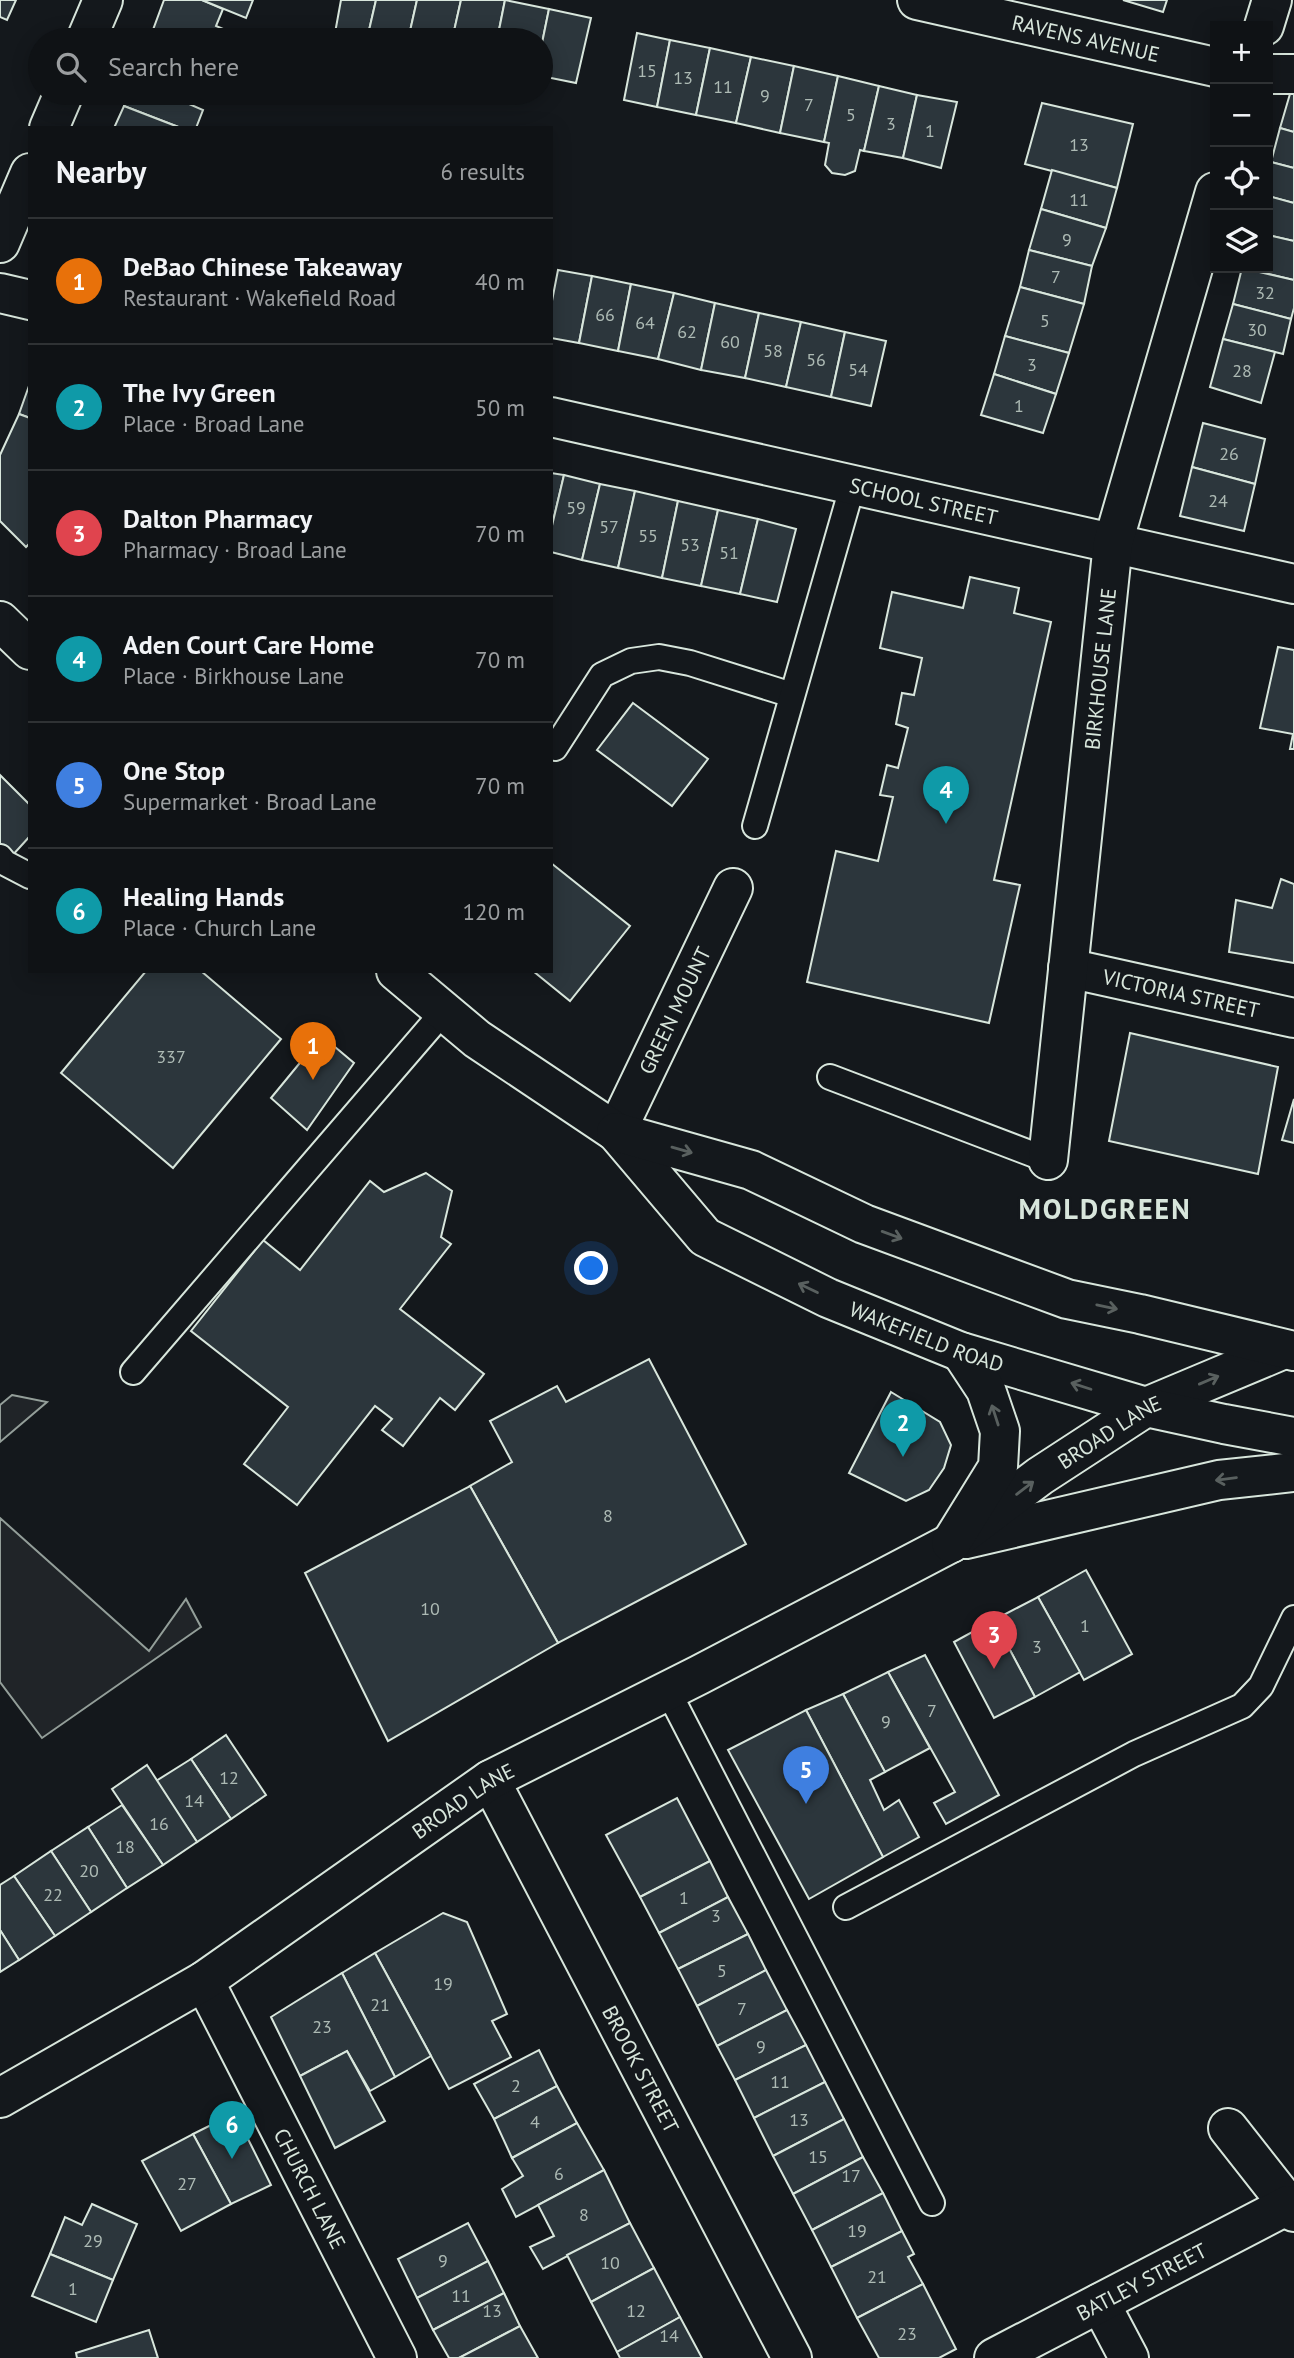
<!DOCTYPE html>
<html lang="en">
<head>
<meta charset="utf-8">
<style>
	:root { --surface:#0f1215; --page:#181b1e; --text:#f1f3f6; --muted:#9b9ea0; --line:#2f3234; --accent:#ffb74d }
	body { margin:0; font-family:"PT Sans",sans-serif; background:var(--page); color:var(--text) }
	.controls { position:absolute; right:21px; top:21px; display:grid; overflow:hidden; border-radius:0px; box-shadow:0 4px 18px #0003 }
	.controls button { width:63px; height:63px; display:grid; place-items:center; padding:0; border:0; border-bottom:2px solid var(--line); background:var(--surface); color:var(--text); font:35px sans-serif }
	.you { position:absolute; left:592px; top:1269px; width:24px; height:24px; margin:-18px; border:5px solid #fff; border-radius:50%; background:#1a73e8; box-shadow:0 0 0 10px #1a73e833 }
	.badge { display:grid; place-items:center; width:46px; height:46px; border-radius:50%; background:var(--accent); color:#fff; font-size:23px; font-weight:700 }
	.pin { position:absolute; translate:-50% -58px; filter:drop-shadow(0 2px 4px #0008) }
	.pin::after { content:''; position:absolute; top:37px; width:24px; height:21px; background:inherit; clip-path:polygon(0 0,100% 0,50% 100%) }
	.list { margin:0; padding:0; list-style:none }
	h2 { display:flex; justify-content:space-between; align-items:center; height:91px; margin:0; padding:0 28px; font-size:30px }
	h2 small { font-size:23px; font-weight:400; color:var(--muted) }
	.list li { display:grid; grid-template-columns:46px 1fr auto; gap:21px; align-items:center; box-sizing:border-box; height:126px; padding:0 28px; border-top:2px solid var(--line) }
	.list b { display:block; font-size:26px; white-space:nowrap }
	.list p { margin:0; font-size:23px; white-space:nowrap; color:var(--muted) }
	.list em { font-size:23px; font-style:normal; color:var(--muted) }
	.icon { flex:none; width:38px; height:38px; fill:none; stroke:currentColor; stroke-width:2; stroke-linecap:round; stroke-linejoin:round }
	.map { position:relative; flex:none; width:1294px; height:2358px; overflow:hidden }
	.search { position:absolute; background:var(--surface); box-shadow:0 4px 18px #0003; left:28px; top:28px; width:525px; height:77px; display:flex; align-items:center; gap:18px; box-sizing:border-box; padding:0 24px; border-radius:38px; color:var(--muted); font-size:26px }
	.panel { position:absolute; background:var(--surface); box-shadow:0 4px 18px #0003; left:28px; top:126px; width:525px; height:847px; border-radius:0px }
	.map>svg:first-child { display:block }
	.green { fill:#202428; stroke:#939e99; stroke-width:2 }
	.building { fill:#2c363c; stroke:#d8e6dc; stroke-width:2 }
	.lines { fill:none; stroke-linecap:round; stroke-linejoin:round }
	.service-casing { stroke:#d8e6dc; stroke-width:28 }
	.minor-casing { stroke:#d8e6dc; stroke-width:42 }
	.tertiary-casing { stroke:#d8e6dc; stroke-width:42 }
	.trunk-casing { stroke:#d8e6dc; stroke-width:42 }
	.service { stroke:#14181c; stroke-width:24 }
	.minor { stroke:#14181c; stroke-width:38 }
	.tertiary { stroke:#14181c; stroke-width:38 }
	.trunk { stroke:#14181c; stroke-width:38 }
	.oneway { stroke:#59605f }
	.labels { text-anchor:middle; dominant-baseline:central; stroke-width:5; stroke-linejoin:round; paint-order:stroke }
	.number-label { font-size:18px; fill:#adbab4 }
	.street-label { font-size:21px; fill:#d8e6dc; stroke:#14181c }
	.district-label { font-size:28px; font-weight:bold; letter-spacing:2px; fill:#d8e6dc; stroke:#14181c }
</style>
</head>
<body>
<div class="map">
<svg width="1294" height="2358" viewBox="0 0 1294 2358">
	<rect width="100%" height="100%" fill="#14181c"/>
	<!-- green -->
	<g class="green">
		<path d="M12 1395 47 1402 0 1442V1405Z"/>
		<path d="M0 1518 149 1651 186 1599 201 1627 42 1738 0 1682Z"/>
	</g>
	<!-- building -->
	<g class="building">
		<path d="M0 0H16L7 20 0 17Z"/>
		<path d="M164 0H202L223 9 216 26 235 34 231 40H155L150 38Z"/>
		<path d="M202 0H253L246 18Z"/>
		<path d="M341 0H376L367 39 335 33Z"/>
		<path d="M376 0H417L408 40 367 39Z"/>
		<path d="M417 0H461L452 40H408Z"/>
		<path d="M461 0H505L497 40H452Z"/>
		<path d="M505 0 549 9 541 48V40H497Z"/>
		<path d="M1123 0H1167L1163 12Z"/>
		<path d="M549 9 591 18 576 83 541 76V48Z"/>
		<path d="M637 33 670 40 657 107 624 100Z"/>
		<path d="M670 40 710 48 696 115 657 107Z"/>
		<path d="M710 48 751 57 736 123 696 115Z"/>
		<path d="M751 57 794 66 780 133 736 123Z"/>
		<path d="M794 66 838 76 824 142 780 133Z"/>
		<path d="M838 76 879 86 864 151 860 150 855 171 845 175 832 173 825 165 829 143 824 142Z"/>
		<path d="M879 86 917 95 903 158 864 151Z"/>
		<path d="M1292 87H1294V132L1280 128Z"/>
		<path d="M129 93H183L185 94 182 101 203 110 196 128H181L124 106Z"/>
		<path d="M917 95 957 102 941 168 903 158Z"/>
		<path d="M1042 103 1133 124 1117 188 1025 164Z"/>
		<path d="M124 106 181 128H114Z"/>
		<path d="M1280 128 1294 132V168L1271 162Z"/>
		<path d="M1271 162 1294 168V203L1268 196V176Z"/>
		<path d="M1052 170 1117 188 1106 228 1041 209Z"/>
		<path d="M1268 196 1294 203V241L1268 235Z"/>
		<path d="M1041 209 1106 228 1092 266 1029 250Z"/>
		<path d="M1268 235 1294 241V280L1244 268H1268Z"/>
		<path d="M1029 250 1092 266 1084 304 1020 287Z"/>
		<path d="M1242 268 1294 280V308L1291 319 1233 304Z"/>
		<path d="M558 270 592 276 579 343 551 338V306Z"/>
		<path d="M592 276 631 284 618 351 579 343Z"/>
		<path d="M631 284 674 293 658 359 618 351Z"/>
		<path d="M1020 287 1084 304 1069 353 1005 336Z"/>
		<path d="M674 293 715 303 701 370 658 359Z"/>
		<path d="M715 303 759 313 745 378 701 370Z"/>
		<path d="M1233 304 1291 319 1283 354 1223 339Z"/>
		<path d="M759 313 801 322 786 387 745 378Z"/>
		<path d="M801 322 845 332 831 397 786 387Z"/>
		<path d="M845 332 886 341 871 406 831 397Z"/>
		<path d="M1005 336 1069 353 1056 394 994 374Z"/>
		<path d="M1223 339 1275 352 1261 403 1210 387Z"/>
		<path d="M994 374 1056 394 1043 433 981 415Z"/>
		<path d="M30 383V418L19 414Z"/>
		<path d="M19 414 30 418V543L26 547 0 521V455Z"/>
		<path d="M1203 423 1265 439 1255 484 1192 467Z"/>
		<path d="M1192 467 1255 484 1244 531 1180 516Z"/>
		<path d="M551 473 564 475 551 530Z"/>
		<path d="M564 475 600 484 582 560 551 552V530Z"/>
		<path d="M600 484 635 491 618 568 582 560Z"/>
		<path d="M635 491 678 501 662 578 618 568Z"/>
		<path d="M678 501 718 510 701 586 662 578Z"/>
		<path d="M718 510 758 519 740 594 701 586Z"/>
		<path d="M758 519 796 529 777 602 740 594Z"/>
		<path d="M970 577 1019 588 1014 613 1051 622 994 880 1020 885 989 1023 807 982 836 851 878 861 893 797 880 795 887 765 898 768 908 728 896 724 902 693 914 695 922 658 880 648 892 592 963 608Z"/>
		<path d="M1278 647 1294 650V749H1290L1293 734 1260 728Z"/>
		<path d="M633 703 708 759 672 806 597 750Z"/>
		<path d="M0 775 30 805V836L0 869Z"/>
		<path d="M551 863 630 926 570 1001 533 971H551Z"/>
		<path d="M1281 879 1294 884V963L1229 952 1236 900 1272 908Z"/>
		<path d="M146 971H201L281 1039 173 1168 61 1073Z"/>
		<path d="M1130 1033 1278 1067 1258 1174 1109 1141Z"/>
		<path d="M322 1036 354 1063 307 1130 271 1098Z"/>
		<path d="M1294 1099V1143L1282 1140Z"/>
		<path d="M426 1173 452 1191 441 1237 451 1244 400 1309 484 1374 455 1410 440 1398 403 1446 382 1430 392 1419 375 1406 297 1505 244 1464 288 1407 191 1331 263 1240 300 1270 370 1181 384 1192Z"/>
		<path d="M649 1359 746 1544 558 1643 470 1486 512 1462 490 1421 557 1386 566 1402Z"/>
		<path d="M891 1392 940 1422 951 1445 944 1468 929 1490 906 1501 849 1473Z"/>
		<path d="M470 1486 558 1643 388 1741 305 1573Z"/>
		<path d="M1086 1570 1132 1654 1084 1680 1038 1597Z"/>
		<path d="M1038 1597 1080 1672 1035 1697 994 1620Z"/>
		<path d="M994 1620 1035 1697 994 1718 954 1642Z"/>
		<path d="M925 1655 999 1795 946 1824 934 1803 955 1792 888 1672Z"/>
		<path d="M888 1672 930 1748 885 1772 843 1694Z"/>
		<path d="M843 1694 885 1772 870 1780 884 1810 899 1800 919 1837 883 1857 806 1710Z"/>
		<path d="M806 1710 883 1857 809 1899 728 1750Z"/>
		<path d="M226 1735 266 1795 231 1819 191 1759Z"/>
		<path d="M191 1759 231 1819 197 1842 156 1781Z"/>
		<path d="M147 1765 197 1842 163 1865 112 1789Z"/>
		<path d="M677 1798 710 1861 640 1897 606 1835Z"/>
		<path d="M122 1805 163 1865 127 1888 88 1827Z"/>
		<path d="M88 1827 127 1888 91 1912 51 1851Z"/>
		<path d="M51 1851 91 1912 55 1936 14 1876Z"/>
		<path d="M710 1861 728 1897 659 1933 640 1897Z"/>
		<path d="M14 1876 55 1936 19 1960 0 1930V1885Z"/>
		<path d="M728 1897 748 1934 678 1969 659 1933Z"/>
		<path d="M443 1913 467 1922 507 2014 492 2021 511 2057 449 2089 375 1953Z"/>
		<path d="M0 1930 19 1960 0 1972Z"/>
		<path d="M748 1934 766 1970 697 2006 678 1969Z"/>
		<path d="M375 1953 431 2056 395 2077 342 1973Z"/>
		<path d="M766 1970 787 2010 717 2046 697 2006Z"/>
		<path d="M342 1973 395 2077 370 2091 347 2051 300 2076 271 2017Z"/>
		<path d="M787 2010 806 2045 735 2080 717 2046Z"/>
		<path d="M806 2045 825 2082 754 2118 735 2080Z"/>
		<path d="M539 2050 557 2086 494 2119 474 2084Z"/>
		<path d="M347 2051 385 2121 335 2148 300 2076Z"/>
		<path d="M825 2082 844 2119 773 2156 754 2118Z"/>
		<path d="M557 2086 577 2123 512 2158 494 2119Z"/>
		<path d="M235 2113 271 2185 231 2204 193 2134Z"/>
		<path d="M844 2119 863 2157 793 2194 773 2156Z"/>
		<path d="M577 2123 604 2170 516 2217 502 2189 523 2176 512 2158Z"/>
		<path d="M193 2134 231 2204 181 2231 142 2161Z"/>
		<path d="M863 2157 883 2193 812 2230 793 2194Z"/>
		<path d="M604 2170 630 2223 543 2269 530 2247 554 2236 538 2205Z"/>
		<path d="M883 2193 902 2231 831 2267 812 2230Z"/>
		<path d="M92 2204 137 2224 113 2280 50 2254 65 2217 82 2225Z"/>
		<path d="M468 2223 488 2261 417 2298 398 2259Z"/>
		<path d="M630 2223 654 2268 591 2302 567 2255Z"/>
		<path d="M902 2231 914 2254 908 2257 923 2284 857 2318 831 2267Z"/>
		<path d="M50 2254 113 2280 96 2322 32 2296Z"/>
		<path d="M488 2261 504 2293 433 2330 417 2298Z"/>
		<path d="M654 2268 680 2317 617 2352 591 2302Z"/>
		<path d="M923 2284 956 2349 939 2358H879L857 2318Z"/>
		<path d="M504 2293 520 2326 459 2358H449L433 2330Z"/>
		<path d="M680 2317 702 2358H620L617 2352Z"/>
		<path d="M520 2326 538 2358H459Z"/>
		<path d="M149 2330 158 2358H77L76 2353Z"/>
	</g>
	<g class="lines">
		<!-- service casing -->
		<g class="service-casing">
			<g id="service">
				<path d="M555 748 602 675 631 661 659 657 690 663 792 695"/>
				<path d="M755 826 853 484"/>
				<path d="M0 857 5 863 30 876"/>
				<path d="M830 1077 1048 1160"/>
				<path d="M133 1372 444 1011"/>
				<path d="M668 1691 932 2203"/>
				<path d="M846 1907 1134 1754 1242 1706 1261 1686 1294 1618"/>
			</g>
		</g>
		<!-- minor casing -->
		<g class="minor-casing">
			<g id="minor">
				<path id="s1" d="M917 0 1215 67"/>
				<path d="M1264 26 1272 0"/>
				<path d="M86 40 103 0"/>
				<path d="M1268 74H1294"/>
				<path d="M49 128 64 93"/>
				<path d="M0 243 30 173"/>
				<path d="M0 293 30 300"/>
				<path id="s2" d="M551 417 1294 584"/>
				<path id="s3" d="M1068 968 1294 1018"/>
				<path id="s4" d="M616 1132 733 888"/>
				<path id="s5" d="M1048 1160 1113 543 1215 192"/>
				<path id="s6" d="M490 1780 792 2358"/>
				<path id="s7" d="M204 1981 397 2358"/>
				<path d="M1228 2128 1294 2212"/>
				<path d="M1100 2303 1129 2358"/>
				<path id="s8" d="M994 2358 1288 2205"/>
			</g>
		</g>
		<!-- tertiary casing -->
		<g class="tertiary-casing">
			<g id="tertiary">
				<path d="M966 1539 1219 1480 1294 1472"/>
				<path id="s9" d="M0 2098 204 1981 490 1780 699 1675 951 1543 1040 1476 1146 1407 1282 1350"/>
			</g>
		</g>
		<!-- trunk casing -->
		<g class="trunk-casing">
			<g id="trunk">
				<path d="M0 621 30 650"/>
				<path id="s10" d="M396 971 477 1039 616 1132 705 1237 828 1298 961 1352 1146 1407 1224 1424 1294 1437"/>
				<path d="M616 1132 751 1170 864 1224 1067 1299 1140 1314 1294 1351"/>
				<path d="M951 1543 998 1467 1000 1431 986 1390 961 1352"/>
			</g>
		</g>
		<!-- service -->
		<use href="#service" class="service"/>
		<!-- minor -->
		<use href="#minor" class="minor"/>
		<!-- tertiary -->
		<use href="#tertiary" class="tertiary"/>
		<!-- trunk -->
		<use href="#trunk" class="trunk"/>
	</g>
	<!-- one-way arrows -->
	<defs><path id="oneway-shaft" d="M-6 0H5M1.5-3L5.5 0L1.5 3" fill="none" stroke-width="1.6" stroke-linecap="round" stroke-linejoin="round" transform="scale(1.75)"/></defs>
	<g class="oneway">
		<use href="#oneway-shaft" transform="translate(682 1150) rotate(16)"/>
		<use href="#oneway-shaft" transform="translate(892 1235) rotate(20)"/>
		<use href="#oneway-shaft" transform="translate(808 1288) rotate(-154)"/>
		<use href="#oneway-shaft" transform="translate(1107 1307) rotate(12)"/>
		<use href="#oneway-shaft" transform="translate(1209 1380) rotate(-23)"/>
		<use href="#oneway-shaft" transform="translate(1081 1386) rotate(-162)"/>
		<use href="#oneway-shaft" transform="translate(995 1415) rotate(-108)"/>
		<use href="#oneway-shaft" transform="translate(1226 1479) rotate(173)"/>
		<use href="#oneway-shaft" transform="translate(1025 1488) rotate(-37)"/>
	</g>
	<g class="labels">
		<!-- number labels -->
		<g class="number-label">
			<text x="647" y="70">15</text>
			<text x="683" y="77">13</text>
			<text x="723" y="86">11</text>
			<text x="765" y="95">9</text>
			<text x="809" y="104">7</text>
			<text x="851" y="114">5</text>
			<text x="891" y="123">3</text>
			<text x="930" y="130">1</text>
			<text x="1079" y="144">13</text>
			<text x="1079" y="199">11</text>
			<text x="1067" y="239">9</text>
			<text x="1056" y="276">7</text>
			<text x="1265" y="292">32</text>
			<text x="605" y="314">66</text>
			<text x="1045" y="320">5</text>
			<text x="645" y="322">64</text>
			<text x="1257" y="329">30</text>
			<text x="687" y="331">62</text>
			<text x="730" y="341">60</text>
			<text x="773" y="350">58</text>
			<text x="816" y="359">56</text>
			<text x="1032" y="364">3</text>
			<text x="858" y="369">54</text>
			<text x="1242" y="370">28</text>
			<text x="1019" y="405">1</text>
			<text x="1229" y="453">26</text>
			<text x="1218" y="500">24</text>
			<text x="576" y="507">59</text>
			<text x="609" y="526">57</text>
			<text x="648" y="535">55</text>
			<text x="690" y="544">53</text>
			<text x="729" y="552">51</text>
			<text x="171" y="1056">337</text>
			<text x="608" y="1515">8</text>
			<text x="430" y="1608">10</text>
			<text x="1085" y="1625">1</text>
			<text x="1037" y="1646">3</text>
			<text x="932" y="1710">7</text>
			<text x="886" y="1721">9</text>
			<text x="229" y="1777">12</text>
			<text x="194" y="1800">14</text>
			<text x="159" y="1823">16</text>
			<text x="125" y="1846">18</text>
			<text x="89" y="1870">20</text>
			<text x="53" y="1894">22</text>
			<text x="684" y="1897">1</text>
			<text x="716" y="1915">3</text>
			<text x="722" y="1970">5</text>
			<text x="443" y="1983">19</text>
			<text x="380" y="2004">21</text>
			<text x="742" y="2008">7</text>
			<text x="322" y="2026">23</text>
			<text x="761" y="2046">9</text>
			<text x="780" y="2081">11</text>
			<text x="516" y="2085">2</text>
			<text x="799" y="2119">13</text>
			<text x="535" y="2121">4</text>
			<text x="818" y="2156">15</text>
			<text x="559" y="2173">6</text>
			<text x="851" y="2175">17</text>
			<text x="187" y="2183">27</text>
			<text x="584" y="2214">8</text>
			<text x="857" y="2230">19</text>
			<text x="93" y="2240">29</text>
			<text x="443" y="2260">9</text>
			<text x="610" y="2262">10</text>
			<text x="877" y="2276">21</text>
			<text x="73" y="2288">1</text>
			<text x="461" y="2295">11</text>
			<text x="492" y="2310">13</text>
			<text x="636" y="2310">12</text>
			<text x="907" y="2333">23</text>
			<text x="669" y="2335">14</text>
		</g>
		<!-- street labels -->
		<g class="street-label">
			<text stroke="none"><textPath href="#s1" startOffset="173">RAVENS AVENUE</textPath></text>
			<text stroke="none"><textPath href="#s2" startOffset="382">SCHOOL STREET</textPath></text>
			<text stroke="none"><textPath href="#s5" startOffset="494">BIRKHOUSE LANE</textPath></text>
			<text stroke="none"><textPath href="#s3" startOffset="116">VICTORIA STREET</textPath></text>
			<text stroke="none"><textPath href="#s4" startOffset="135">GREEN MOUNT</textPath></text>
			<text stroke="none"><textPath href="#s10" startOffset="654">WAKEFIELD ROAD</textPath></text>
			<text stroke="none"><textPath href="#s9" startOffset="1297">BROAD LANE</textPath></text>
			<text stroke="none"><textPath href="#s9" startOffset="551">BROAD LANE</textPath></text>
			<text stroke="none"><textPath href="#s6" startOffset="326">BROOK STREET</textPath></text>
			<text stroke="none"><textPath href="#s7" startOffset="233">CHURCH LANE</textPath></text>
			<text stroke="none"><textPath href="#s8" startOffset="166">BATLEY STREET</textPath></text>
		</g>
		<!-- district labels -->
		<g class="district-label">
			<text x="1105" y="1208">MOLDGREEN</text>
		</g>
	</g>
</svg>
<div class="controls">
<button>+</button>
<button>−</button>
<button><svg class="icon" aria-label="locate" viewBox="0 0 24 24"><circle cx="12" cy="12" r="6"/><path d="M12 2v4M12 18v4M2 12h4M18 12h4"/></svg></button>
<button><svg class="icon" aria-label="layers" viewBox="0 0 24 24"><path d="M12 4l9 5-9 5-9-5zM3 14l9 5 9-5"/></svg></button>
</div>
<div class="you"></div>
<div class="pin badge" style="left:313px;top:1080px;background:#e8710a">1</div>
<div class="pin badge" style="left:903px;top:1457px;background:#0f9aa8">2</div>
<div class="pin badge" style="left:994px;top:1669px;background:#e0444e">3</div>
<div class="pin badge" style="left:946px;top:824px;background:#0f9aa8">4</div>
<div class="pin badge" style="left:806px;top:1804px;background:#3f7fe0">5</div>
<div class="pin badge" style="left:232px;top:2159px;background:#0f9aa8">6</div>
<div class="search"><svg class="icon" aria-label="search" viewBox="0 0 24 24"><circle cx="10" cy="10" r="6"/><path d="M15 15l6 6"/></svg>Search here</div>
<section class="panel">
<h2>Nearby<small>6 results</small></h2>
<ul class="list">
<li><span class="badge" style="background:#e8710a">1</span><div><b>DeBao Chinese Takeaway</b><p>Restaurant · Wakefield Road</p></div><em>40 m</em></li>
<li><span class="badge" style="background:#0f9aa8">2</span><div><b>The Ivy Green</b><p>Place · Broad Lane</p></div><em>50 m</em></li>
<li><span class="badge" style="background:#e0444e">3</span><div><b>Dalton Pharmacy</b><p>Pharmacy · Broad Lane</p></div><em>70 m</em></li>
<li><span class="badge" style="background:#0f9aa8">4</span><div><b>Aden Court Care Home</b><p>Place · Birkhouse Lane</p></div><em>70 m</em></li>
<li><span class="badge" style="background:#3f7fe0">5</span><div><b>One Stop</b><p>Supermarket · Broad Lane</p></div><em>70 m</em></li>
<li><span class="badge" style="background:#0f9aa8">6</span><div><b>Healing Hands</b><p>Place · Church Lane</p></div><em>120 m</em></li>
</ul>
</section>
</div>
</body>
</html>
